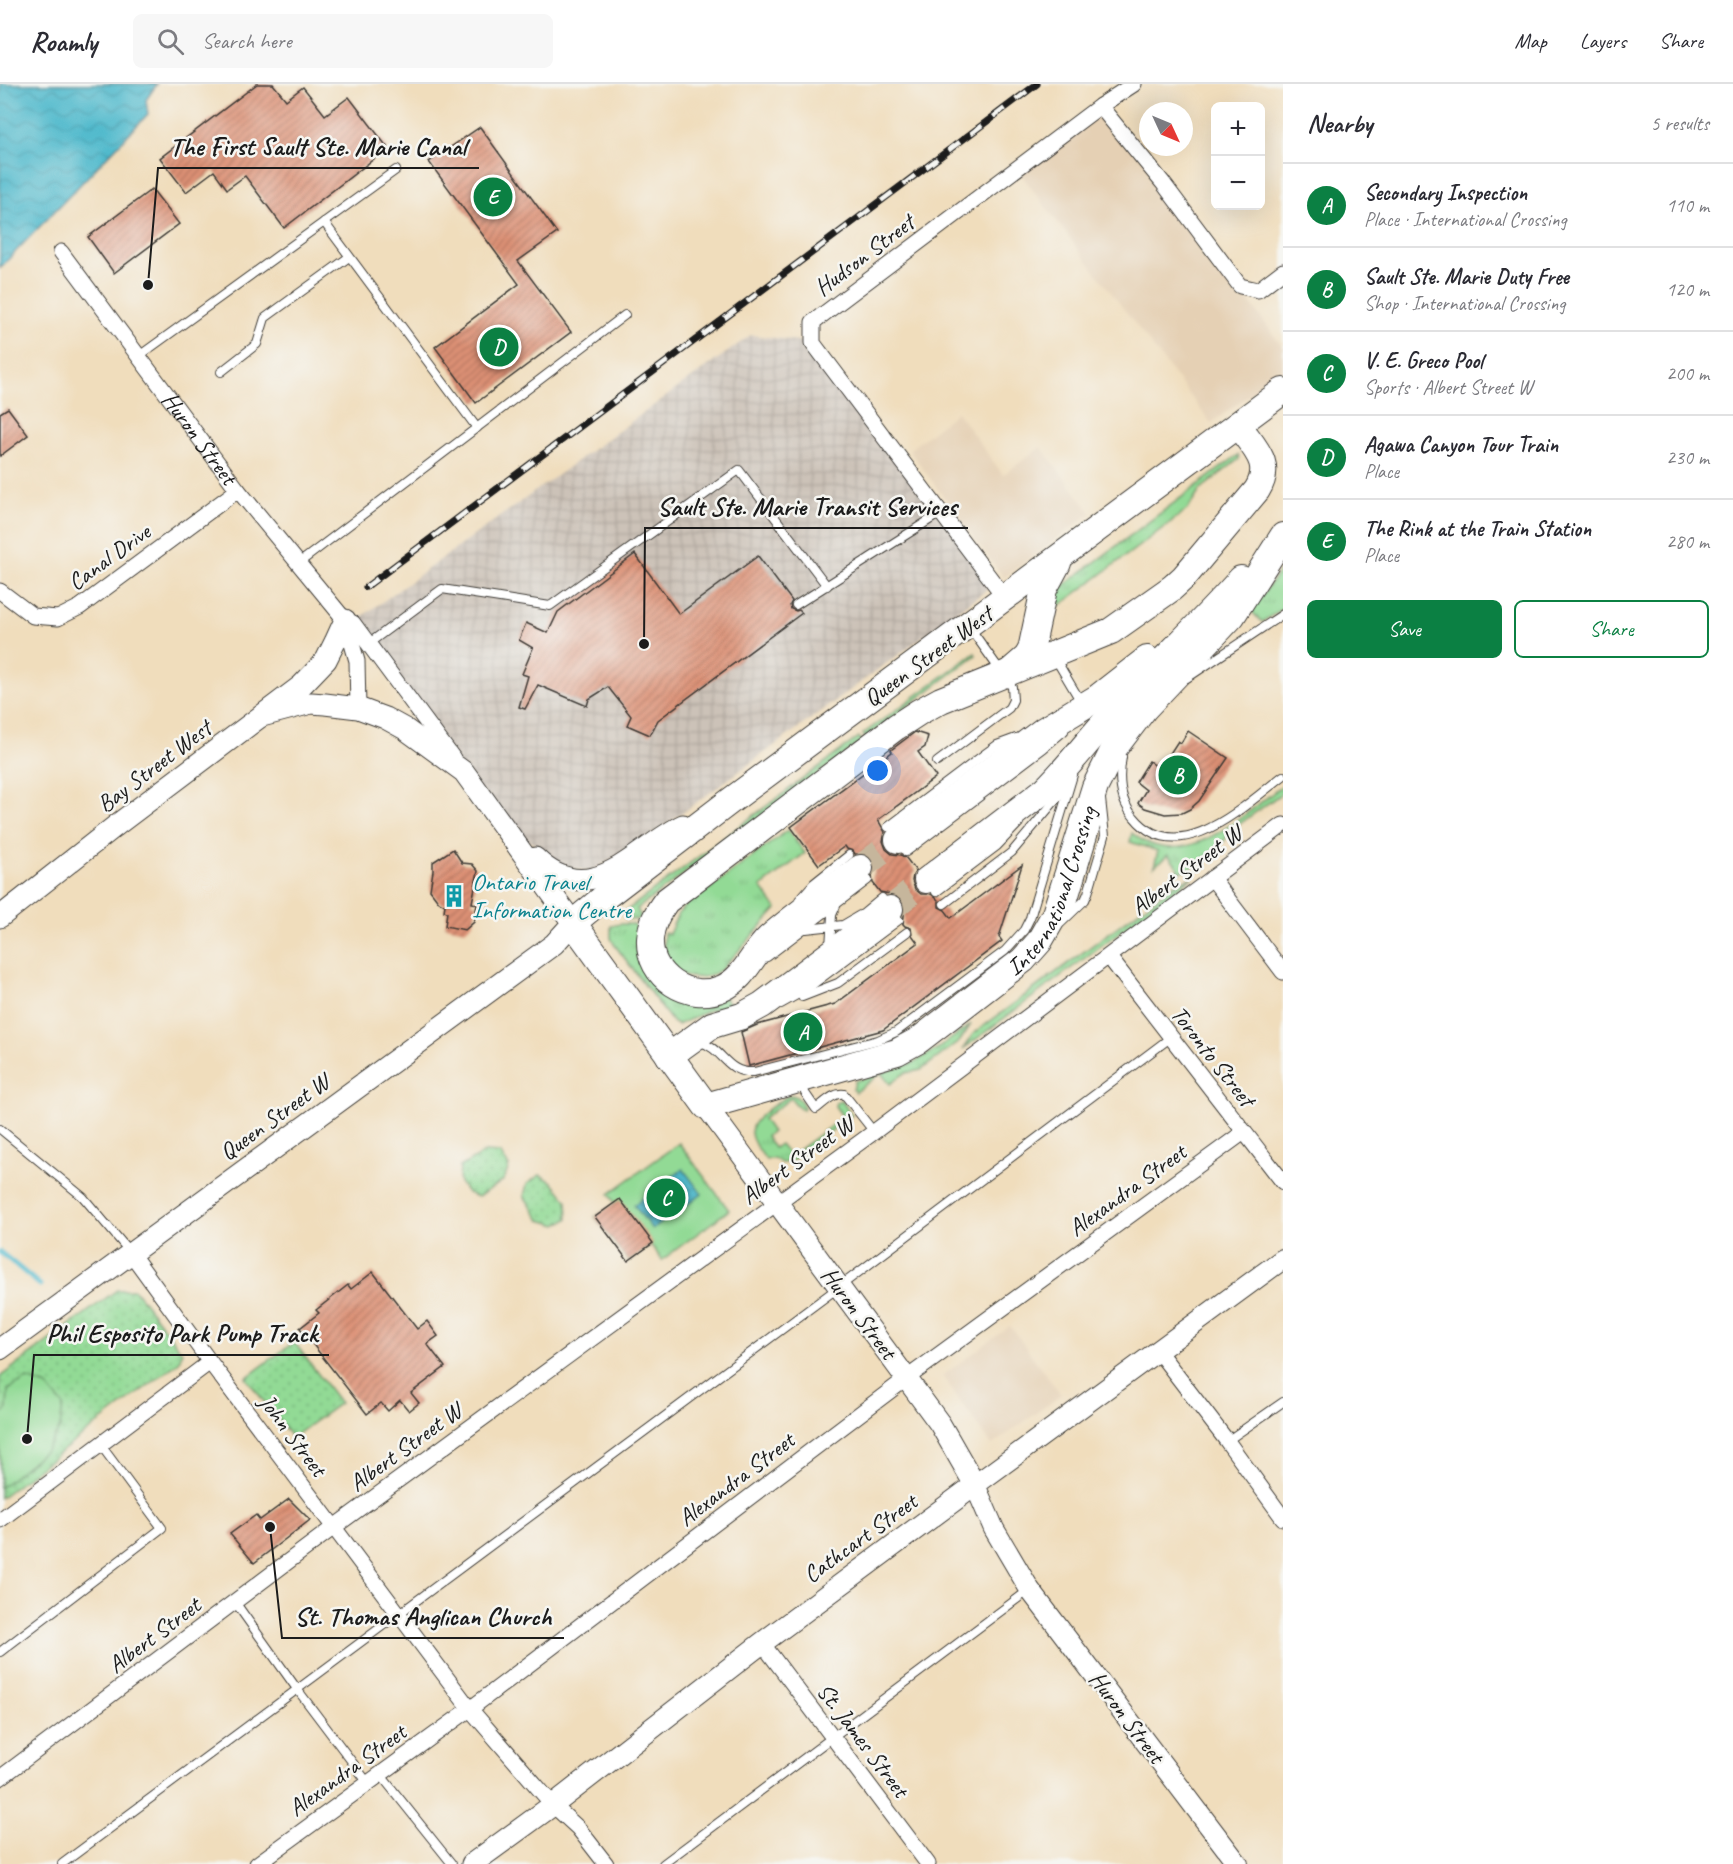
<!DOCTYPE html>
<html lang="en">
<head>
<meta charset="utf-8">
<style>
	:root { --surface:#fff; --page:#f7f7f7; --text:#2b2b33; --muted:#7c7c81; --line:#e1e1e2; --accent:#0b8043 }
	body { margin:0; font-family:Caveat,sans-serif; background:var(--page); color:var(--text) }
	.controls { position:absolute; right:18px; top:18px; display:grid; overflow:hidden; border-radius:9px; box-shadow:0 6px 24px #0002 }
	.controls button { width:54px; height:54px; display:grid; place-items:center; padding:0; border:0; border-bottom:2px solid var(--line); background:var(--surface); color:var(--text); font:30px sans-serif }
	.compass { position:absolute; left:1139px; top:18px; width:54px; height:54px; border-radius:50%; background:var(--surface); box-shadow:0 6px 24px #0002; rotate:134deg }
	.you { position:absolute; left:878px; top:687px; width:21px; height:21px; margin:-15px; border:4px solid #fff; border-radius:50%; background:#1a73e8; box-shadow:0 0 0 9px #1a73e833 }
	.badge { display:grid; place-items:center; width:39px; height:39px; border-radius:50%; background:var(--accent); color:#fff; font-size:20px; font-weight:700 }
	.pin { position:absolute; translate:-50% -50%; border:3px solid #fff; box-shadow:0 2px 6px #0006 }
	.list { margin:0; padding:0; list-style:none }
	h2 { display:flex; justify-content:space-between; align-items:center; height:78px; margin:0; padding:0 24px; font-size:26px }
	h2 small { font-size:20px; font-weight:400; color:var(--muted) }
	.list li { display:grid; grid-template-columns:39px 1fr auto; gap:18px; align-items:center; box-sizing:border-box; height:84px; padding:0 24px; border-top:2px solid var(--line) }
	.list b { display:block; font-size:22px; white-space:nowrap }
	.list p { margin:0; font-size:20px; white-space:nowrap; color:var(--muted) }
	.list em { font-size:20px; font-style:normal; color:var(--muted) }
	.actions { display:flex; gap:12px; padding:18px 24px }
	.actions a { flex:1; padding:14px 0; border:2px solid var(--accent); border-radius:9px; text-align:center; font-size:21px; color:var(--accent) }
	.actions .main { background:var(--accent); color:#fff }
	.icon { flex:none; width:33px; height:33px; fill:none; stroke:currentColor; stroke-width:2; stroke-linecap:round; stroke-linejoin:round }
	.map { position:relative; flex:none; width:1283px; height:1780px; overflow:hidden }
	header { display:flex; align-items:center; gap:36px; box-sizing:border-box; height:84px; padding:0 30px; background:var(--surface); border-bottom:2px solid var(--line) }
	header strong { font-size:28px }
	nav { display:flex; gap:33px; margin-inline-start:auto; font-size:21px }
	.search { width:420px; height:54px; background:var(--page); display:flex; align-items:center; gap:15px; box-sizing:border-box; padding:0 21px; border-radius:9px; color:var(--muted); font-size:22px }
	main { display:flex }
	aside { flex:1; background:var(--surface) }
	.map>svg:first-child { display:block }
	.built { fill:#e5d0b4 }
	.industrial { fill:url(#industrial-grid) }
	.grass { fill:url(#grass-tufts); stroke:#577b58; stroke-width:1.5 }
	.park { fill:url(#park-dots); stroke:#577b58; stroke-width:1.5 }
	.garden { fill:#92da95; stroke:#577b58; stroke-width:1.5 }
	.water { fill:url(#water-waves); stroke:#366a74; stroke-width:1.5 }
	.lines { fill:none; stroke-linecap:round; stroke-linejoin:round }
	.stream { stroke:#4fb9cc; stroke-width:5 }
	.building { fill:url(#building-hatch) }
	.trunk-tunnel { stroke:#c6b69c; stroke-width:26; stroke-dasharray:26 13; stroke-linecap:butt }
	.service-casing { stroke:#3c3934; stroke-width:10 }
	.minor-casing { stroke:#3c3934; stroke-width:17 }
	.tertiary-casing { stroke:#3c3934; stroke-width:22 }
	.secondary-casing { stroke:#3c3934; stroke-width:23 }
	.trunk-casing { stroke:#3c3934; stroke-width:28 }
	.service { stroke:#fff; stroke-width:8 }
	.minor { stroke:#fff; stroke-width:15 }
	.tertiary { stroke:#fff; stroke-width:20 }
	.secondary { stroke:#fff; stroke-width:21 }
	.trunk { stroke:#fff; stroke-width:26 }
	.rail-casing { stroke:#1c1c1c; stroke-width:7 }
	.rail { stroke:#f6f6f2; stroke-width:4.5; stroke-dasharray:14; stroke-linecap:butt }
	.labels { text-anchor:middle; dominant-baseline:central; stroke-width:5; stroke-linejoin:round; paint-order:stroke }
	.street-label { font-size:24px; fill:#1c1c1c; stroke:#f6f6f2 }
	.culture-label { font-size:24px; fill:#0d838f; stroke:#f6f6f2; text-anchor:start }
	.leader { fill:none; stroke:#1c1c1c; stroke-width:2 }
	.callout-dot { fill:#1c1c1c; stroke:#f6f6f2; stroke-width:2 }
	.callout-label { font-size:26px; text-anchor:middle; font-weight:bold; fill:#1c1c1c; stroke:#f6f6f2; stroke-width:5; stroke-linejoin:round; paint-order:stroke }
</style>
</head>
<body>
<header>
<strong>Roamly</strong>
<div class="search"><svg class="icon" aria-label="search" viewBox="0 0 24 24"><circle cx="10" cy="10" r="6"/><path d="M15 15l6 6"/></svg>Search here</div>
<nav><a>Map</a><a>Layers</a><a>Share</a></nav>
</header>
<main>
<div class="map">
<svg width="1283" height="1780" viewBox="0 0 1283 1780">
	<defs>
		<pattern id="industrial-grid" width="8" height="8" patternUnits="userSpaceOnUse" patternTransform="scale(1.5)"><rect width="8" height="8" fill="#ccc2b8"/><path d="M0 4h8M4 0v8" fill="none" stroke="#afa69e"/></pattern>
		<pattern id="grass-tufts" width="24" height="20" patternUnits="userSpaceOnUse" patternTransform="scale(1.5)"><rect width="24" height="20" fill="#92da95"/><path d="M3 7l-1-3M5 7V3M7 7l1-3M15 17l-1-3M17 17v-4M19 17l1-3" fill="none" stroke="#7dba80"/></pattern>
		<pattern id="park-dots" width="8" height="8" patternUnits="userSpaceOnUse" patternTransform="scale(1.5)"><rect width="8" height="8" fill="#92da95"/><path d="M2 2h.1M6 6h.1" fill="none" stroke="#7dba80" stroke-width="1.8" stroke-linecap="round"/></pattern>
		<pattern id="water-waves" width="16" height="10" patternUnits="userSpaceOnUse" patternTransform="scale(1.5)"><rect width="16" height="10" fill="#4fb9cc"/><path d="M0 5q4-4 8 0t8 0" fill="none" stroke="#449eaf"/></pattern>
		<pattern id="building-hatch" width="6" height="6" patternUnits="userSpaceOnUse" patternTransform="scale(1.5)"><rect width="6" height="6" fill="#dc9075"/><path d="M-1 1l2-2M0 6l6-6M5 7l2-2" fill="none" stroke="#b2755f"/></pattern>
	</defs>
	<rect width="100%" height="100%" fill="#f6f6f2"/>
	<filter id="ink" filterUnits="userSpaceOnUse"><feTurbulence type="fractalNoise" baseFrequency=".0167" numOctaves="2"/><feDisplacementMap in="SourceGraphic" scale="12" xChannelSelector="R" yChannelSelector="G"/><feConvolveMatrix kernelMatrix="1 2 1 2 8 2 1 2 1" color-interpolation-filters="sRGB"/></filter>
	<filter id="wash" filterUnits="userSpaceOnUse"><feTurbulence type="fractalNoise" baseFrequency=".008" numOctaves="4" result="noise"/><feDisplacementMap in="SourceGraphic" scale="24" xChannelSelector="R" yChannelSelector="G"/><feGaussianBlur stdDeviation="1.35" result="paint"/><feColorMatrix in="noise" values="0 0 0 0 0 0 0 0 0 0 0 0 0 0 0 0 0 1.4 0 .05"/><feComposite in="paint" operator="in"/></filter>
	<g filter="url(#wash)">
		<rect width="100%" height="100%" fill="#f0ddbc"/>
		<!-- built -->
		<g class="built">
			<path d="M1100 22 1163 99 1283 264V286L1211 339 1017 85Z"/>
			<path d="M957 328 1003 391 1041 363 1091 429 1004 494 909 366Z"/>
			<path d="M1010 1242 1061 1311 992 1361 942 1292Z"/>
		</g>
		<!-- industrial -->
		<path class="industrial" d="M751 251 813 259 995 500 659 746 592 787 560 783 546 772 538 762 506 745 353 539Z"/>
		<!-- grass -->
		<g class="grass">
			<path d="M1238 371 1239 375 1201 405 1188 425 1058 523 1051 511Z"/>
			<path d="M1283 482V524L1262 538 1251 527Z"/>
			<path d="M975 569 976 571 865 654 863 650Z"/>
			<path d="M859 653 862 657 637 825 642 834 637 836 626 835 622 830Z"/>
			<path d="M1283 701V708L1233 745 1220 762 1191 784 1173 790 1179 785 1168 771 1154 783 1158 767 1130 758 1132 749C1137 753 1142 757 1148 759 1195 780 1248 727 1283 701Z"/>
			<path d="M788 746 805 769 761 803 777 825 722 885C691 906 660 886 664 849L669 850 678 830 689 818 709 805Z"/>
			<path d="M1193 793 963 965 973 950 1175 800Z"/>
			<path d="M620 840H633L639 845C638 851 637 857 637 863 639 892 667 922 697 920 706 919 715 915 724 913L731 922 710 926 678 941 673 939 614 860 611 854V842Z"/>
			<path d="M971 940 960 957 921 986 905 989 890 1000 881 989 855 1008 853 1006 855 997 913 979 937 965Z"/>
			<path d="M790 1011C797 1011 801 1016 804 1023L803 1026 799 1024 791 1014 763 1035 772 1048 766 1052 774 1064 780 1060 790 1072 843 1033 835 1022 836 1018 841 1016 852 1031 790 1078 781 1079 774 1074 766 1076C752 1056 741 1046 765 1028 773 1022 781 1015 790 1011Z"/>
		</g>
		<!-- park -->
		<g class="park">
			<path d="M485 1068 500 1069 509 1082 504 1096 478 1113 467 1109 459 1097 460 1083Z"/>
			<path d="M540 1091 551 1097 567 1116 568 1135 557 1141 540 1136 524 1112 527 1100Z"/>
			<path d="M117 1206H135L182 1268 179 1278 0 1414V1293Z"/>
			<path d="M294 1258 340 1319 292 1354 246 1294Z"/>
		</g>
		<!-- garden -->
		<g class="garden">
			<path d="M679 1059 729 1126 662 1176 651 1161 628 1177 595 1133 615 1119 609 1110Z"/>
			<path d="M27 1295 47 1302 63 1321 60 1344 46 1366 0 1404V1331L7 1325 8 1306Z"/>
		</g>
		<!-- water -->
		<g class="water">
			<path d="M0 0H157L146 16 148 30 0 184Z"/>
			<path d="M683 1085 702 1110 652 1145 634 1121Z"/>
		</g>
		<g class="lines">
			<!-- stream -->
			<path class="stream" d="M0 1168 40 1201"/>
		</g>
		<g id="blocks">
			<!-- building -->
			<g class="building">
				<path d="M257 0H273L286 16 303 3 325 31 349 13 388 64 284 144 245 92 227 105 214 87 186 108 160 74Z"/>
				<path d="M480 43 557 149 518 177 571 248 476 319 435 263 519 200 429 78Z"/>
				<path d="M152 105 179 140 114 189 88 153Z"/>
				<path d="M8 324 28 351 0 372V329Z"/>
				<path d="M635 470 679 530 758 472 792 517 790 521 791 525 796 527 799 526 802 529 658 636 650 651 627 641 631 632 608 603 589 615 587 622 538 601 525 625 519 623 528 592 522 590 533 564 519 556 526 539 548 549 558 528Z"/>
				<path d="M1188 647 1228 674 1199 717 1190 725 1182 729 1165 730 1145 724 1138 719 1146 706 1136 698 1149 677 1160 685 1178 657 1181 659Z"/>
				<path d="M915 648 928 652 925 663 918 668 936 693 878 736 885 748 883 757 886 765 892 770 901 771 906 774 916 787 913 791 912 797 915 805 921 810H931L936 814 939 817V823L945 826 951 834 1022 781 999 853 1002 857 883 946 749 982 741 948 757 941 835 920 918 859 912 851 911 844 905 842 903 840 905 824 902 817 895 811 880 808 873 799 872 792 875 783 872 775 865 770H855L853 767 847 765 845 762 819 781 791 743 892 668 891 666Z"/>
				<path d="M453 765 462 779 472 780 478 787 472 819 477 820 474 838 465 846 445 842 447 828 444 827 445 821 439 818 430 806 433 787V778Z"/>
				<path d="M620 1115 653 1159 628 1177 595 1133Z"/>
				<path d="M373 1188 417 1245 427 1237 438 1252 427 1260 445 1283 411 1309 419 1319 409 1327 400 1316 388 1327 381 1319 367 1330 300 1244 319 1229 316 1226 348 1201 351 1205Z"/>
				<path d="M289 1415 310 1436 254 1479 230 1450 256 1431 260 1436Z"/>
			</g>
		</g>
	</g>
	<g filter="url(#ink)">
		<use href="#blocks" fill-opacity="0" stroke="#3c3934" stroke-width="1.5"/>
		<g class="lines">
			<!-- trunk-tunnel -->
			<g class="trunk-tunnel">
				<path d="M860 784 898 756"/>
				<path d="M890 825 927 796"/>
			</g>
			<!-- service casing -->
			<g class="service-casing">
				<g id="service">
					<path d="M324 138 477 344"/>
					<path d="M139 272 396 86"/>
					<path d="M221 288 257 260 265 234 349 173"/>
					<path d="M299 479 625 231"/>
					<path d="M796 521 942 428"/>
					<path d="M368 560 442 505 550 522 739 386 827 502"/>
					<path d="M1055 574 1081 618"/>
					<path d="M1187 594 1283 530"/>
					<path d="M1122 673C1118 695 1119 716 1134 733 1178 787 1245 721 1283 692"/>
					<path d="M937 678 1009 624 1013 616 1012 603 970 544"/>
					<path d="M888 743 986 669 997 661 1016 654"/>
					<path d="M906 768 1044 664 1064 647"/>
					<path d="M936 808 997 762 1019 739"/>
					<path d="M799 816 814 799 849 771"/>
					<path d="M944 820 1012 768 1059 712 1065 702"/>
					<path d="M1067 830 1072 822 1097 739"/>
					<path d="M858 834 882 814"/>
					<path d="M1061 839 1085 816 1088 809 1105 752 1101 715"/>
					<path d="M806 845 843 841 860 831"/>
					<path d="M830 863 832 831 836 822"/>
					<path d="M767 873 868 796"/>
					<path d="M802 913 838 899 907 848"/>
					<path d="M781 920 804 907 899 836"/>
					<path d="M700 958C724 965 726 990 754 988L878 956 896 948 1005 867 1024 846 1030 834 1073 691"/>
					<path d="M803 999 805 1009 816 1025C824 1019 834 1008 844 1010L874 1048"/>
					<path d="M0 1045 83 1113 129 1167"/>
					<path d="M1227 1357 1283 1318"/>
					<path d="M235 1518 297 1605 368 1699"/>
					<path d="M0 1568 162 1444 100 1360"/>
					<path d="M380 1690 452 1780"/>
					<path d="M62 1780 839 1203 1170 954"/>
					<path d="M663 1780 1029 1506"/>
				</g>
			</g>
			<!-- minor casing -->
			<g class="minor-casing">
				<g id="minor">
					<path d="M1100 22 1163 99 1240 202 1258 206 1283 187"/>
					<path id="s1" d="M61 168 238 406 345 536 357 577 358 624"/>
					<path d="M0 507 33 532 58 534 80 523 238 406"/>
					<path d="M1006 515 813 259V238L1100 22 1134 0"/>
					<path d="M345 536 353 539 453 674"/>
					<path d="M1212 794 1283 888"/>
					<path d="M1109 873 1283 1098"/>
					<path d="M130 1168 210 1278 470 1625 553 1721 578 1744 606 1780"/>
					<path d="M1158 1267 1227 1357 1283 1434"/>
					<path d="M0 1436 210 1278"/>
					<path d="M762 1559 928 1780"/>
					<path d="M0 1694 334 1443 874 1048 1283 741"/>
					<path d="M257 1780 470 1625 907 1294 1244 1048"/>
				</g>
			</g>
			<!-- tertiary casing -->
			<g class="tertiary-casing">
				<path id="tertiary" d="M1238 1780 1030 1506 994 1445 975 1401 1283 1175"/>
			</g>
			<!-- secondary casing -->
			<g class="secondary-casing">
				<g id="secondary">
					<path d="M535 774C590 829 634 765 683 741"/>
					<path d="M0 833 118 740 301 602 326 576 335 558 345 536"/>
					<path d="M0 1265 554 860 573 839 464 688 405 645 385 634 358 624 325 620 311 619 262 632"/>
					<path d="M472 1780 553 1721 762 1559 975 1401 940 1340 706 1022"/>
				</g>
			</g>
			<!-- trunk casing -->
			<g class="trunk-casing">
				<g id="trunk">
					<path id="s2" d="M1283 307 729 718 602 815 573 839 706 1022 897 968 919 956 1023 876 1039 858 1055 830 1095 703 1115 663 1144 625 1232 532 1283 452"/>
					<path d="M1012 586 1027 573 1031 566 1044 505 1058 479"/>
					<path d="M898 756 1044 646 1097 614 1147 575"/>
					<path d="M860 784C830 807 797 829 769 854 752 870 745 894 723 904 689 919 648 893 650 855 651 840 657 829 666 817L896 643 919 628 941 616 1111 547 1172 504 1184 493 1257 406C1274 379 1253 363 1238 341"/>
					<path d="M927 796 1046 705C1070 681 1090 654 1113 629 1155 583 1200 541 1241 495"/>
					<path d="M669 972 712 941 742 932 762 921 890 825"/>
				</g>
			</g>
			<!-- service -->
			<use href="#service" class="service"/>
			<!-- minor -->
			<use href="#minor" class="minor"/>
			<!-- tertiary -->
			<use href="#tertiary" class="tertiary"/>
			<!-- secondary -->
			<use href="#secondary" class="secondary"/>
			<!-- trunk -->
			<use href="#trunk" class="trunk"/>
			<!-- rail casing -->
			<g class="rail-casing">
				<path id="rail" d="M366 503 1037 0"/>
			</g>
			<!-- rail -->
			<use href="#rail" class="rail"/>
		</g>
	</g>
	<!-- icons -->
	<defs>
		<g id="building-bare" transform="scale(1.8)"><path d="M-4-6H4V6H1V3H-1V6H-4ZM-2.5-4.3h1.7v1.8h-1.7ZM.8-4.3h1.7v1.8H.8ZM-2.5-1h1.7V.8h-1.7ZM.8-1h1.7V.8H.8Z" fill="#0f9aa8" stroke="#f6f6f2" stroke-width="2.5" paint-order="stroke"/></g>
	</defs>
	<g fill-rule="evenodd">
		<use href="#building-bare" x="454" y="812"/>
	</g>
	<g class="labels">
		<!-- street labels -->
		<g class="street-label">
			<text transform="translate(864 171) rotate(-37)">Hudson Street</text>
			<text stroke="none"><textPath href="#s1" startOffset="232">Huron Street</textPath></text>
			<text transform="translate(109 473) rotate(-36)">Canal Drive</text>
			<text transform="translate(928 572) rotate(-36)">Queen Street West</text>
			<text transform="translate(154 682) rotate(-37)">Bay Street West</text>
			<text transform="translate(1186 786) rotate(-37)">Albert Street W</text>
			<text stroke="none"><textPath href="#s2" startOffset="1544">International Crossing</textPath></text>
			<text transform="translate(1213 972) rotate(52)">Toronto Street</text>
			<text transform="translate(274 1033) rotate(-36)">Queen Street W</text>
			<text transform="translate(797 1076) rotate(-36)">Albert Street W</text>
			<text transform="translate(1127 1106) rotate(-36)">Alexandra Street</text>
			<text transform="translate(859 1229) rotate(53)">Huron Street</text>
			<text transform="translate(293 1351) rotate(53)">John Street</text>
			<text transform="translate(405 1363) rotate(-36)">Albert Street W</text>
			<text transform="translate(736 1395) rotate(-37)">Alexandra Street</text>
			<text transform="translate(860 1454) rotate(-36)">Cathcart Street</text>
			<text transform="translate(154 1551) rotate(-37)">Albert Street</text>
			<text transform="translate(1127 1633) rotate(53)">Huron Street</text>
			<text transform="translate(863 1656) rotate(53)">St. James Street</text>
			<text transform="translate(347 1686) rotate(-36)">Alexandra Street</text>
		</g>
		<!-- culture labels -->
		<g class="culture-label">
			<text x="472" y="798">Ontario Travel<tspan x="472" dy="28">Information Centre</tspan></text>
		</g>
	</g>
	<!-- callouts -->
	<path class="leader" d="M148 201L158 84H479M644 560L645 444H968M27 1355L34 1271H329M270 1443L282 1554H564"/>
	<g class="callout-dot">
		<circle cx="148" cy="201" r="6"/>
		<circle cx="644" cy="560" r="6"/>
		<circle cx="27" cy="1355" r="6"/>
		<circle cx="270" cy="1443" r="6"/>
	</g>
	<g class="callout-label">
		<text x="318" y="71">The First Sault Ste. Marie Canal</text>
		<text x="807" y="431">Sault Ste. Marie Transit Services</text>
		<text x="182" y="1258">Phil Esposito Park Pump Track</text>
		<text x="423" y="1541">St. Thomas Anglican Church</text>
	</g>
</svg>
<div class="controls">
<button>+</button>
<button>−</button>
</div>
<svg class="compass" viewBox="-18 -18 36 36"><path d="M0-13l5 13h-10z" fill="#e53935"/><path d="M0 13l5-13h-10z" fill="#7c7c81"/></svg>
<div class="you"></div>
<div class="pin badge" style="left:803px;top:948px">A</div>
<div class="pin badge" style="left:1178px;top:691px">B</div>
<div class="pin badge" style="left:666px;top:1114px">C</div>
<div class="pin badge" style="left:499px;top:263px">D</div>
<div class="pin badge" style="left:493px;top:113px">E</div>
</div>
<aside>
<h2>Nearby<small>5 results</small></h2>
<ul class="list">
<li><span class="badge">A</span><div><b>Secondary Inspection</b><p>Place · International Crossing</p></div><em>110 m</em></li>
<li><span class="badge">B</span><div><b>Sault Ste. Marie Duty Free</b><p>Shop · International Crossing</p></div><em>120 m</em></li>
<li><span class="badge">C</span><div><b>V. E. Greco Pool</b><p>Sports · Albert Street W</p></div><em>200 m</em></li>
<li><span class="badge">D</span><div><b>Agawa Canyon Tour Train</b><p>Place</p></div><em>230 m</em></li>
<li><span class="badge">E</span><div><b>The Rink at the Train Station</b><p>Place</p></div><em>280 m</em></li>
</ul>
<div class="actions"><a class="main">Save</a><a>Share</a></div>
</aside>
</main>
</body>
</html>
